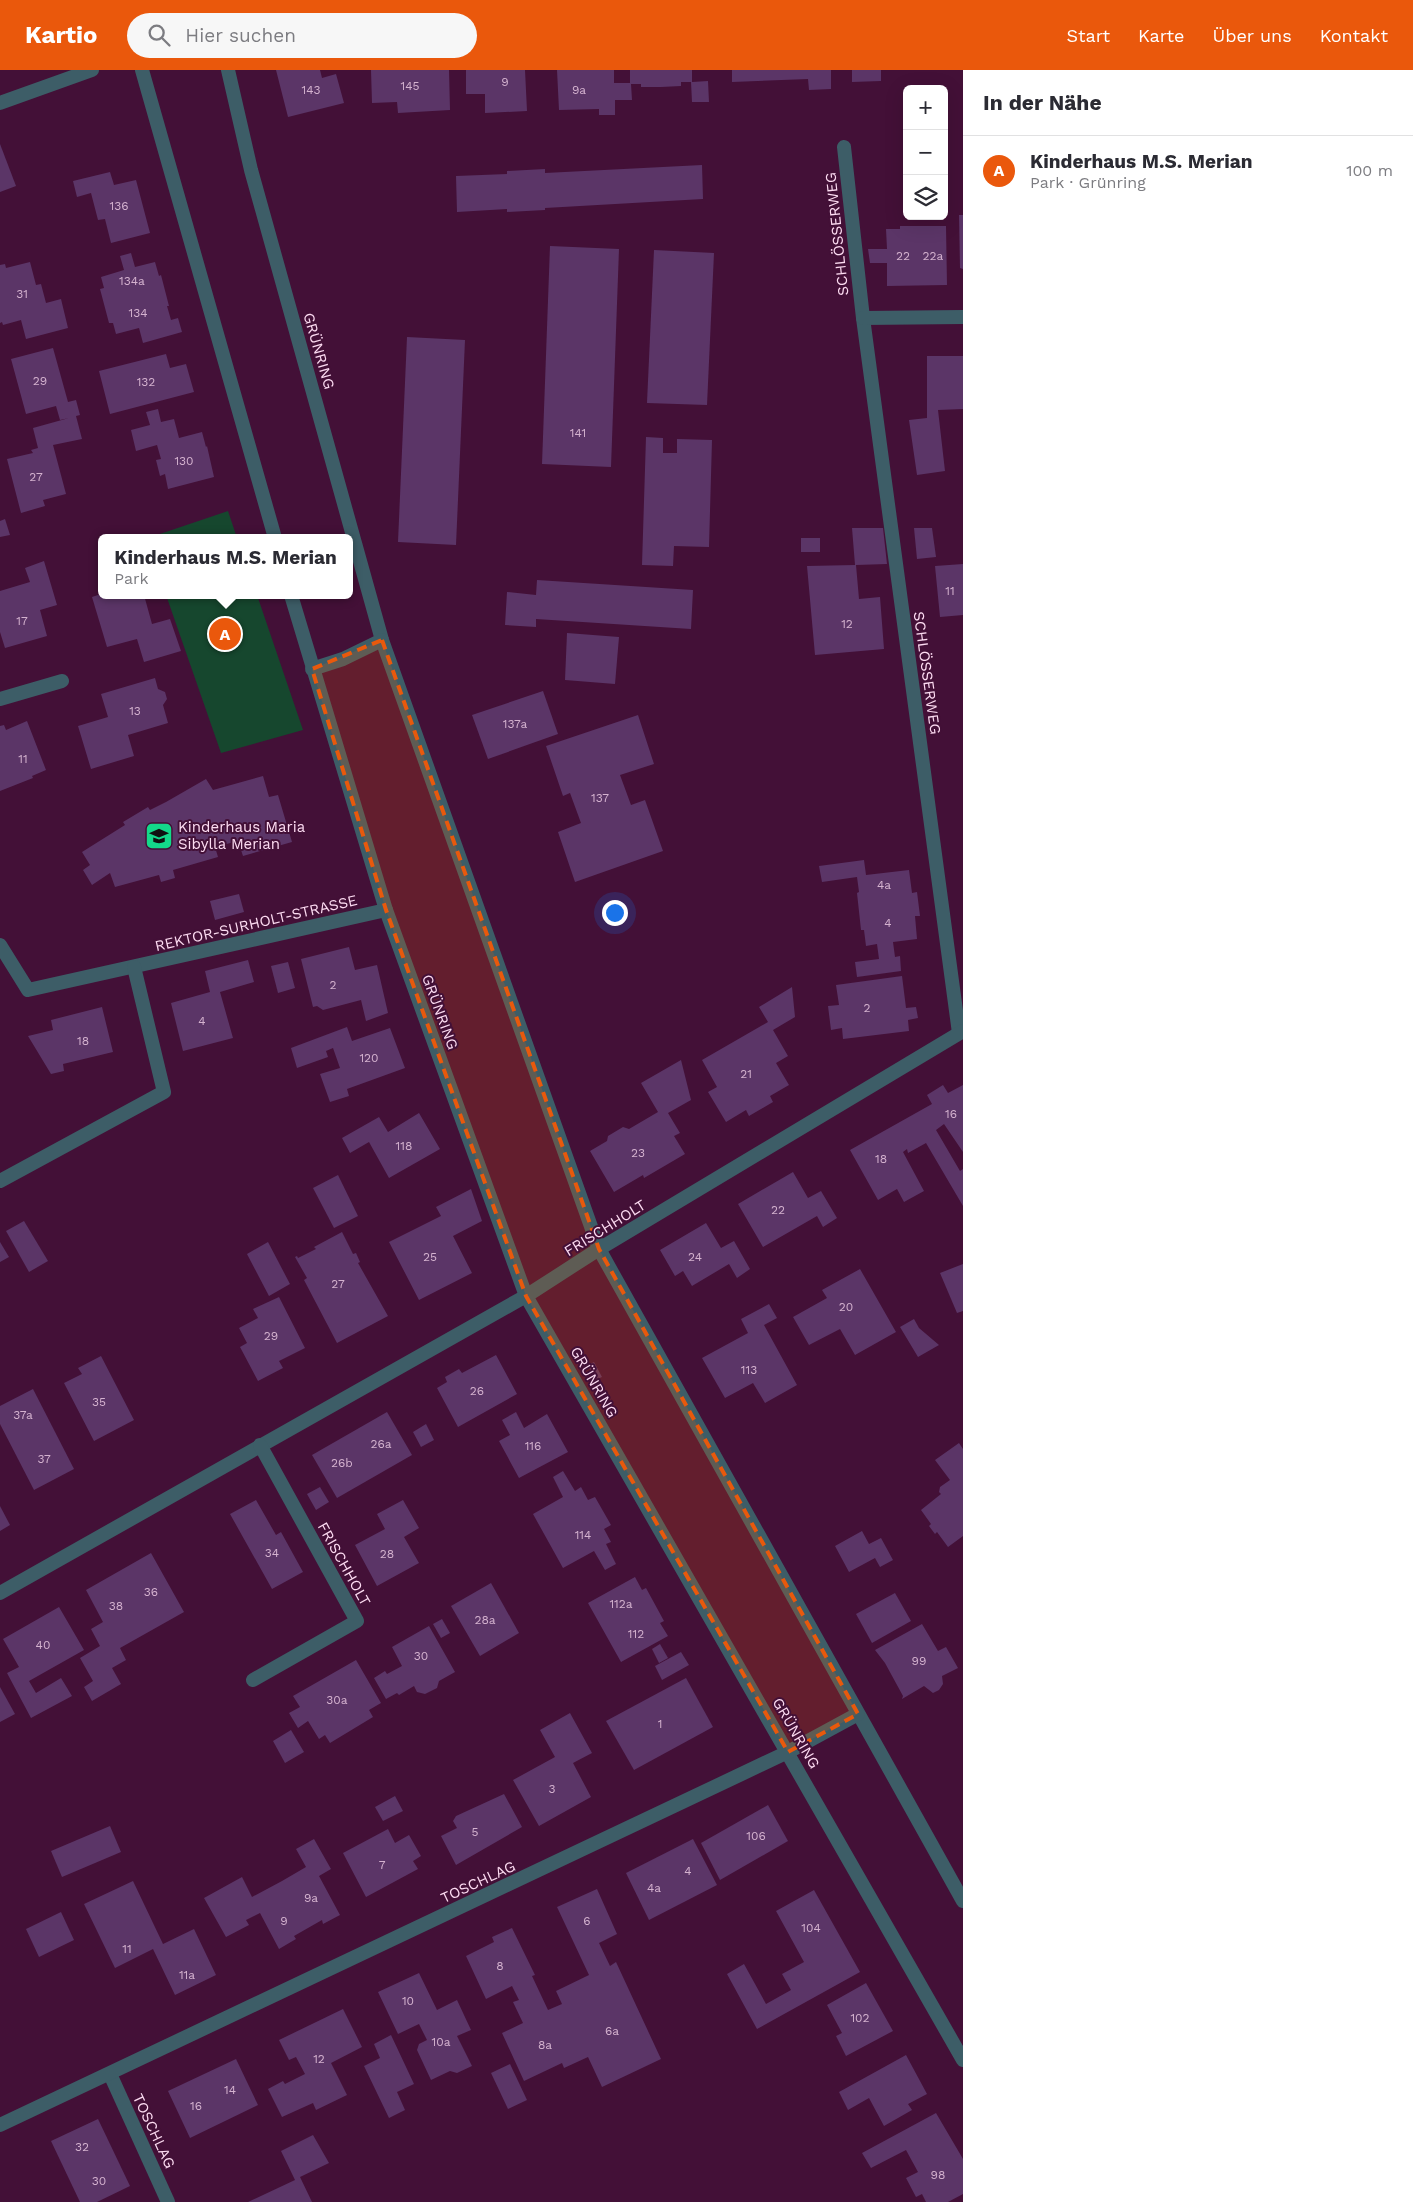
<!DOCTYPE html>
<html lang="de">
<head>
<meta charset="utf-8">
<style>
	:root { --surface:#fff; --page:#f7f7f7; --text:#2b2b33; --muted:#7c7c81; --line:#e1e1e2; --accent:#ea580c }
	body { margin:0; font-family:"Work Sans",sans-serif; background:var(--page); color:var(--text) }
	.controls { position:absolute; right:15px; top:15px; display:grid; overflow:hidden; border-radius:8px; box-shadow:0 5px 20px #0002 }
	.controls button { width:45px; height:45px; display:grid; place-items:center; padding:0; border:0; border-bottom:1px solid var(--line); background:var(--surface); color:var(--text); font:25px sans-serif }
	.you { position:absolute; left:614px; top:842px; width:18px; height:18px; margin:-12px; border:4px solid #fff; border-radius:50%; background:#1a73e8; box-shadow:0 0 0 8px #1a73e833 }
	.badge { display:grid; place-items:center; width:32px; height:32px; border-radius:50%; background:var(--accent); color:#fff; font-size:16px; font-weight:700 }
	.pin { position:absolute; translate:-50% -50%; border:2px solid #fff; box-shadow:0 1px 5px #0006 }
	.popup { position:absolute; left:98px; top:464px; width:255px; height:65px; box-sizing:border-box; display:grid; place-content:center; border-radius:8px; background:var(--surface); filter:drop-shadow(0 1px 4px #0005); font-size:16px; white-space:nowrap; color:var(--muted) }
	.popup b { font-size:19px; color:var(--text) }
	.popup::after { content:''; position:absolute; left:50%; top:100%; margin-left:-10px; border:10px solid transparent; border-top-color:var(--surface) }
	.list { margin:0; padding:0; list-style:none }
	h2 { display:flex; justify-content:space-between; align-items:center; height:65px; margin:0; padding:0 20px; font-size:21px }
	h2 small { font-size:16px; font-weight:400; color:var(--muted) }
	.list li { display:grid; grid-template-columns:32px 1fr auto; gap:15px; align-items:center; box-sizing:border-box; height:70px; padding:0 20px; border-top:1px solid var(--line) }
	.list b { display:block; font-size:19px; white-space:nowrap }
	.list p { margin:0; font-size:16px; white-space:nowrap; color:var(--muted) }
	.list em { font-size:16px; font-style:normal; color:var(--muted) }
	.icon { flex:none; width:28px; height:28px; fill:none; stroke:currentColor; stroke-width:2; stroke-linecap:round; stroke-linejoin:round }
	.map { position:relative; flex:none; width:963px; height:2132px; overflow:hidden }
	header { display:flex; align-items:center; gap:30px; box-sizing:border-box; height:70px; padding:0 25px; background:var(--accent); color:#fff }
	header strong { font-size:24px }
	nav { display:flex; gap:28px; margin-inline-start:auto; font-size:18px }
	.search { width:350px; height:45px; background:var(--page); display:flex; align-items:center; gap:12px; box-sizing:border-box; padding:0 18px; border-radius:28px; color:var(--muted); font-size:19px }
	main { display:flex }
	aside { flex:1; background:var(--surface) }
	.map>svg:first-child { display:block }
	.green { fill:#16472e }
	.building { fill:#5b3567 }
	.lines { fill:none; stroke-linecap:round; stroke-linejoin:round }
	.minor { stroke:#3d5d67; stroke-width:14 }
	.marked { fill:#e8590c; fill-opacity:0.2; stroke:#e8590c; stroke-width:4; stroke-dasharray:10 6; stroke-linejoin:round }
	.labels { text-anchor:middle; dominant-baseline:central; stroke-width:4; stroke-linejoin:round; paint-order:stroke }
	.number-label { font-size:12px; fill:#d4b2cf }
	.street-label { font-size:15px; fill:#fddcf2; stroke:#431037 }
	.poi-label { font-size:15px; fill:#fddcf2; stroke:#431037; text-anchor:start }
</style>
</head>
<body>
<header>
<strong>Kartio</strong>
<div class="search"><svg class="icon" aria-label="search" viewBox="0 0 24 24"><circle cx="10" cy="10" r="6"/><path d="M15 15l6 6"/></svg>Hier suchen</div>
<nav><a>Start</a><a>Karte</a><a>Über uns</a><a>Kontakt</a></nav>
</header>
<main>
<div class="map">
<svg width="963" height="2132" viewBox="0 0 963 2132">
	<rect width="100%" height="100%" fill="#431037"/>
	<!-- green -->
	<g class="green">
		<path d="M228 441 237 468H148Z"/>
		<path d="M166 525H257L303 660 221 683Z"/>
	</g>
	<!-- building -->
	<g class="building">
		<path d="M276 0H320L322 8 336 4 344 33 288 47Z"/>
		<path d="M371 0H449L450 40 398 43 397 32 372 33Z"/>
		<path d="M466 0H525L527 41 485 43V24H466Z"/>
		<path d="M557 0H614V13H630V0H692V12L708 11 709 32H692L691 12H681V16L661 17H641V14H631L632 30H615V45H599V39L559 40Z"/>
		<path d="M732 0H831V19L809 20 808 9 732 12Z"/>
		<path d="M852 0H881V11L852 12Z"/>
		<path d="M0 74 16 116 0 122Z"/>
		<path d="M702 95 703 129 545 138V140L507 142V139L457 142 456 106 507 104V101L545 99V103Z"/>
		<path d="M110 102 114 115 136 110 150 163 111 173 105 149 98 150 91 123 77 127 73 111Z"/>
		<path d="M959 145H963V199L960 198Z"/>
		<path d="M900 156H946L947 215 887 216V193H870L868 179H887L886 159H900Z"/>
		<path d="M550 176 619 179 611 397 542 394Z"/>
		<path d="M654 180 714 183 707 335 647 333Z"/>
		<path d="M131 183 135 197 155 192 159 206 161 205 169 236H167L171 250 178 248 182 262 143 273 139 258 116 264 113 253H109L100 219 104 218 101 207 124 200 120 186Z"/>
		<path d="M30 192 36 215 41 214 46 233 61 229 68 258 26 269 21 250 3 255 2 252 0 253V195L5 194 6 198Z"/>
		<path d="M407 267 465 270 456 475 398 472Z"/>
		<path d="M53 278 68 332 76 330 80 345 76 346 82 369 53 375 66 424 43 430 45 436 21 443 7 389 33 383 31 380 38 378 33 358 69 348 60 350 56 336 26 344 11 289Z"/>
		<path d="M166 284 170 298 186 294 194 322 110 344 99 301Z"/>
		<path d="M927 286H963V339L938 340 945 401 917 405 909 350 927 348Z"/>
		<path d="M158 339 161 352 174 349 179 368 202 362 206 377 207 376 214 407 168 419 165 404 160 406 156 390 161 389 157 375 136 381 131 360 150 355 146 342Z"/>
		<path d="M646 367 663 368V383H677V369L712 370 709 477 674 476 673 496 642 495Z"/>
		<path d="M5 449 10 465 0 467V451Z"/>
		<path d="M852 458H883L887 494 856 495 859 529 880 527 884 579 815 585 807 496 855 495Z"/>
		<path d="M914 458H932L936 487 917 489Z"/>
		<rect x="801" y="468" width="19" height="14"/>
		<path d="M44 491 57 535 40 540 47 566 5 578 0 562V521L30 512 25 498Z"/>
		<path d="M963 494V545L940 547 935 496Z"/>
		<path d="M537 510 693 520 691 559 536 549V557L505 555 507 522 536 525Z"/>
		<path d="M101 524 144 525 152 554 170 549 181 581 144 592 137 569 107 577 92 527Z"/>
		<path d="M567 563 619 567 615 614 565 610Z"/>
		<path d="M155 608 158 619 165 622 167 629 163 635 168 653 128 665 134 686 91 699 78 656 108 647 101 624Z"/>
		<path d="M543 621 558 664 488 689 472 645Z"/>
		<path d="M638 645 654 694 620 705 631 735 645 730 663 781 575 812 558 762 581 753 570 723 563 726 546 676Z"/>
		<path d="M27 651 46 700 32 706 33 708 0 721V656L4 655 6 660Z"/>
		<path d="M263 706 269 727 278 725 292 772 243 786 238 771 215 777 218 787 173 800 175 808 161 812 159 805 115 817 110 803 92 815 83 800 90 795 82 782 125 755 123 752 148 737 150 740 166 732 206 709 213 720Z"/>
		<path d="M864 790 866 805 909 800 912 823 917 822 920 846H915L917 869 893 872 895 887 900 886 901 901 857 907 855 892 879 889 877 874 866 876 864 860H861L857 823 859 822 857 807 822 812 819 796Z"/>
		<path d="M239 824 244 842 215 850 210 831Z"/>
		<path d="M349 877 355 900 377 895 388 943 366 951 361 930 323 940 317 936 313 937 301 889Z"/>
		<path d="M248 890 254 912 220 922 233 968 183 981 171 933 210 922 205 901Z"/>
		<path d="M288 892 295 918 278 923 271 896Z"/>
		<path d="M902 906 906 938 916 937 918 948 908 950 909 961 843 969 842 958 831 960 828 936 839 935 836 915Z"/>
		<path d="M792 917 795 947 773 960 788 986 776 993 789 1015 770 1026 773 1032 749 1046 746 1040 726 1052 708 1022 717 1017 702 990 768 952 759 937Z"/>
		<path d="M102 937 113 982 63 994 64 1001 51 1004 28 966 53 960 51 950Z"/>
		<path d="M347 957 352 971 390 958 405 998 347 1019 349 1026 330 1032 320 1004 340 998 333 978 326 981 328 987 297 998 291 978Z"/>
		<path d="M681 990 691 1030 668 1043 680 1063 674 1066 685 1084 644 1108 643 1105 614 1122 590 1081 607 1071 608 1066 623 1057 629 1059 658 1042 641 1013Z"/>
		<path d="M943 1015 948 1023 963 1015V1082L944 1054 936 1060 960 1101 963 1099V1136L926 1073 908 1083 907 1079 903 1082 924 1121 904 1132 897 1119 878 1130 850 1080 932 1034 927 1025Z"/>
		<path d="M419 1043 440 1079 389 1108 369 1072 350 1083 342 1068 379 1047 388 1062Z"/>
		<path d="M793 1102 808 1128 821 1121 837 1148 823 1157 817 1146 763 1177 738 1134Z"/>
		<path d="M338 1105 358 1146 334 1158 313 1118Z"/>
		<path d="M471 1119 482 1151 453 1166 472 1203 419 1230 389 1172 441 1146 436 1137Z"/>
		<path d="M24 1151 48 1191 29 1202 6 1161Z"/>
		<path d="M706 1153 721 1178 734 1171 750 1199 737 1208 729 1194 692 1216 683 1201 675 1206 660 1180Z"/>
		<path d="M342 1162 353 1184 356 1183 360 1192 358 1193 388 1246 337 1273 304 1210 307 1208 295 1187 297 1186 298 1188 316 1179 314 1177Z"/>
		<path d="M0 1172 9 1187 0 1192Z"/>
		<path d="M268 1172 290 1214 269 1226 247 1184Z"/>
		<path d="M963 1194V1241L957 1243 940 1203Z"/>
		<path d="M860 1199 896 1262 855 1285 840 1259 809 1275 793 1247 827 1228 822 1220Z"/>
		<path d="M279 1227 305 1278 279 1291 283 1298 258 1311 240 1277 247 1273 239 1258 258 1248 253 1239Z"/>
		<path d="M769 1234 777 1248 764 1255 797 1315 765 1333 753 1313 725 1328 702 1288 748 1263 741 1249Z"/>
		<path d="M914 1249 919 1258 939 1275 918 1287 900 1257Z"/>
		<path d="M496 1285 517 1324 458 1357 437 1318 447 1312 445 1307 459 1299 462 1303Z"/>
		<path d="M101 1286 134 1350 94 1371 64 1313 82 1304 78 1298Z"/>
		<path d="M594 1292 602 1307 595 1310 588 1295Z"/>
		<path d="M33 1319 74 1399 34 1420 0 1354V1336Z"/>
		<path d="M387 1342 412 1385 337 1428 312 1385Z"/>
		<path d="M516 1342 524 1358 547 1344 568 1382 519 1408 499 1371 510 1365 502 1350Z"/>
		<path d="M426 1354 434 1370 421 1377 413 1362Z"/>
		<path d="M959 1373 963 1379V1466L948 1477 937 1462 935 1464 929 1456 931 1454 921 1440 941 1424 939 1422 940 1417 950 1410 935 1390Z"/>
		<path d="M563 1401 575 1421 581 1417 588 1430 595 1427 611 1455 604 1459 611 1472 606 1474 616 1494 605 1500 594 1481 563 1498 533 1444 563 1427 553 1407Z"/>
		<path d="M320 1417 329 1432 316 1440 307 1424Z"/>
		<path d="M256 1430 276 1465 281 1462 303 1502 272 1519 230 1444Z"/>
		<path d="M403 1430 419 1458 404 1467 419 1493 377 1516 355 1475 385 1459 377 1444Z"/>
		<path d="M0 1436 10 1455 0 1461Z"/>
		<path d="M862 1461 869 1474 881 1468 893 1490 880 1497 875 1488 849 1502 835 1476Z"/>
		<path d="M151 1483 184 1542 120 1578 126 1590 112 1598 121 1614 92 1631 84 1617 93 1611 80 1588 100 1576 91 1559 103 1552 86 1520Z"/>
		<path d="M635 1507 642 1520 646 1518 664 1551 660 1553 668 1566 621 1592 588 1533Z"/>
		<path d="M491 1513 519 1563 480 1586 451 1536Z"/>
		<path d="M895 1523 911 1551 872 1573 856 1544Z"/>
		<path d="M59 1537 84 1580 29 1611 36 1623 61 1608 72 1626 31 1648 7 1603 19 1597 3 1569Z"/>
		<path d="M442 1549 450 1563 441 1568 433 1554Z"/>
		<path d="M922 1554 938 1581 946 1577 958 1598 942 1606 943 1614 939 1620 933 1623 924 1616 902 1629 903 1626 885 1593 875 1580Z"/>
		<path d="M429 1556 455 1602 439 1611 437 1618 425 1624 417 1622 414 1616 399 1625 397 1623 386 1629 374 1608 385 1601 387 1604 402 1596 392 1577Z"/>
		<path d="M660 1574 668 1588 659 1593 652 1579Z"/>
		<path d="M681 1582 689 1595 662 1610 655 1596Z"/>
		<path d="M356 1590 381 1633 369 1640 373 1647 330 1673 325 1665 319 1669 308 1651 298 1658 289 1643 300 1637 293 1626Z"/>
		<path d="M686 1608 713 1657 634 1700 606 1651Z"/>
		<path d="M0 1617 15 1644 0 1652Z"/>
		<path d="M570 1643 592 1683 573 1693 591 1727 539 1756 513 1710 555 1687 540 1660Z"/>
		<path d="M291 1660 304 1682 285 1693 273 1671Z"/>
		<path d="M504 1724 522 1757 456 1795 441 1766 457 1758 453 1751 456 1746Z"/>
		<path d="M395 1726 403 1741 383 1751 375 1737Z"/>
		<path d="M768 1735 788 1771 720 1810 701 1773Z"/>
		<path d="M110 1756 121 1782 62 1807 51 1781Z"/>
		<path d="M388 1759 395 1773 409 1765 421 1786 413 1791 418 1799 366 1827 343 1783Z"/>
		<path d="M314 1769 331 1799 319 1806 340 1845 323 1854 322 1850 294 1866 296 1869 279 1879 260 1843 246 1850 249 1855 226 1867 204 1828 242 1807 252 1827 282 1811 306 1797 296 1779Z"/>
		<path d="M693 1769 717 1815 649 1850 626 1803Z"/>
		<path d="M133 1811 163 1874 194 1859 216 1905 175 1925 153 1879 115 1898 84 1834Z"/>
		<path d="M597 1819 617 1864 599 1873 610 1896 616 1892 661 1989 602 2017 588 1987 564 1998 562 1993 524 2011 502 1963 523 1953 513 1932 519 1930 512 1916 486 1929 466 1886 494 1872 492 1867 512 1858 535 1905 532 1906 548 1940 562 1934 556 1921 589 1905 557 1837Z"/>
		<path d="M814 1820 860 1902 757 1959 727 1904 744 1894 766 1934 791 1920 782 1904 804 1892 776 1841Z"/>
		<path d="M61 1842 74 1870 39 1887 26 1859Z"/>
		<path d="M419 1903 437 1940 457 1930 471 1960 457 1966 472 1996 457 2003 450 2001 431 2010 417 1980 419 1974 427 1970 419 1954 398 1964 378 1922Z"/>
		<path d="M866 1913 893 1961 846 1986 836 1966 842 1963 827 1935Z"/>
		<path d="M343 1939 362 1977 331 1993 347 2025 316 2040 313 2033 282 2047 268 2019 283 2011 285 2014 305 2004 296 1987 289 1990 279 1970Z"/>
		<path d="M391 1965 414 2014 397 2022 405 2040 389 2048 364 1996 380 1988 374 1974Z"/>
		<path d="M906 1985 927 2024 908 2034 912 2040 884 2056 869 2028 848 2040 839 2022Z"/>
		<path d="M236 1989 258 2035 190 2068 168 2021Z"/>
		<path d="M510 1994 527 2030 508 2039 491 2003Z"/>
		<path d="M936 2043 963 2089V2124L948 2132H926L922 2124 916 2127 906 2108 918 2102 906 2080 871 2098 862 2083Z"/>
		<path d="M98 2049 130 2116 97 2132H80L51 2071Z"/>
		<path d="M313 2065 329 2093 300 2107 312 2132H248L295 2110 281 2081Z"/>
	</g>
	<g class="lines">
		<!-- minor -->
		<g class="minor">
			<path d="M142 0 275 468"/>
			<path d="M228 0 251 100 382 570 599 1179 963 1831"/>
			<path d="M0 33 92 0"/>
			<path d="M844 77 863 248 959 963"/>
			<path d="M863 248 963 247"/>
			<path d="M291 525 386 840 526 1226 963 1990"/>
			<path d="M312 599 343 589 382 570"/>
			<path d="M0 629 62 611"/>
			<path d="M0 875 28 920 386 840"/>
			<path d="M0 1111 164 1022 134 897"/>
			<path d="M0 1523 526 1226 599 1179 963 961"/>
			<path d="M253 1610 357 1551 260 1375"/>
			<path d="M110 2004 168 2132"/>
			<path d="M0 2055 788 1682 858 1644"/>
		</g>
	</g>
	<!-- marked area -->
	<path class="marked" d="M382 570 599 1179 858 1644 788 1682 526 1226 386 840 312 599Z"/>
	<!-- icons -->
	<defs>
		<g id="school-square" transform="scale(1.4375)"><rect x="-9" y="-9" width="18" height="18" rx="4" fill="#13d98a" stroke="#431037"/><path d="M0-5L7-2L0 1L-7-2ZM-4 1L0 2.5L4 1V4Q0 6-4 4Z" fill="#111"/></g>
	</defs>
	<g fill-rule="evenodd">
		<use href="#school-square" x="159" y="766"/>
	</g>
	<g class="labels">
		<!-- number labels -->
		<g class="number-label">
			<text x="505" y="12">9</text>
			<text x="410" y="16">145</text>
			<text x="311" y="20">143</text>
			<text x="579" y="20">9a</text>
			<text x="119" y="136">136</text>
			<text x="903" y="186">22</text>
			<text x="933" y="186">22a</text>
			<text x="132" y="211">134a</text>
			<text x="22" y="224">31</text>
			<text x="138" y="243">134</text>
			<text x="40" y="311">29</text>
			<text x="146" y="312">132</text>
			<text x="578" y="363">141</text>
			<text x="184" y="391">130</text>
			<text x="36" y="407">27</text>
			<text x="950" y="521">11</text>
			<text x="22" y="551">17</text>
			<text x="847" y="554">12</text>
			<text x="135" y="641">13</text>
			<text x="515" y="654">137a</text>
			<text x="23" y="689">11</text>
			<text x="600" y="728">137</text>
			<text x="884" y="815">4a</text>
			<text x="888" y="853">4</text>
			<text x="333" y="915">2</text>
			<text x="867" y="938">2</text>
			<text x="202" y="951">4</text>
			<text x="83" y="971">18</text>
			<text x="369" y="988">120</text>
			<text x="746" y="1004">21</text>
			<text x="951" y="1044">16</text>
			<text x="404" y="1076">118</text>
			<text x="638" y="1083">23</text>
			<text x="881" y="1089">18</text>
			<text x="778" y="1140">22</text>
			<text x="430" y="1187">25</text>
			<text x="695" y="1187">24</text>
			<text x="338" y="1214">27</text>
			<text x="846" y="1237">20</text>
			<text x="271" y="1266">29</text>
			<text x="749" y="1300">113</text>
			<text x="477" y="1321">26</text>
			<text x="99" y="1332">35</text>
			<text x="23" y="1345">37a</text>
			<text x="381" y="1374">26a</text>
			<text x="533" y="1376">116</text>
			<text x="44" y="1389">37</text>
			<text x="342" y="1393">26b</text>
			<text x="583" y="1465">114</text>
			<text x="272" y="1483">34</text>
			<text x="387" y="1484">28</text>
			<text x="151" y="1522">36</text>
			<text x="621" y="1534">112a</text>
			<text x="116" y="1536">38</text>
			<text x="485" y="1550">28a</text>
			<text x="636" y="1564">112</text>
			<text x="43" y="1575">40</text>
			<text x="421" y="1586">30</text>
			<text x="919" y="1591">99</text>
			<text x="337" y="1630">30a</text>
			<text x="660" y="1654">1</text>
			<text x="552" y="1719">3</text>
			<text x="475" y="1762">5</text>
			<text x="756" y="1766">106</text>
			<text x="382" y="1795">7</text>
			<text x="688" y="1801">4</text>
			<text x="654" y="1818">4a</text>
			<text x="311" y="1828">9a</text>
			<text x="284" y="1851">9</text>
			<text x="587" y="1851">6</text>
			<text x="811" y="1858">104</text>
			<text x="127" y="1879">11</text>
			<text x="500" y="1896">8</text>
			<text x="187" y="1905">11a</text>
			<text x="408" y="1931">10</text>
			<text x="860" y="1948">102</text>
			<text x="612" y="1961">6a</text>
			<text x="441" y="1972">10a</text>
			<text x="545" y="1975">8a</text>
			<text x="319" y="1989">12</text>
			<text x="230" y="2020">14</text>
			<text x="196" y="2036">16</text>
			<text x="82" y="2077">32</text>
			<text x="938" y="2105">98</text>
			<text x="99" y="2111">30</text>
		</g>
		<!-- street labels -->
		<g class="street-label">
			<text transform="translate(837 164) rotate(-96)">SCHLÖSSERWEG</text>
			<text transform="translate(319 281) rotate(74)">GRÜNRING</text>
			<text transform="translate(927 603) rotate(82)">SCHLÖSSERWEG</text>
			<text transform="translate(256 853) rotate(-13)">REKTOR-SURHOLT-STRASSE</text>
			<text transform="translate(440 942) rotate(70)">GRÜNRING</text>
			<text transform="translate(605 1158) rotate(-32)">FRISCHHOLT</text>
			<text transform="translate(594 1312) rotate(60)">GRÜNRING</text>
			<text transform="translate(344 1494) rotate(61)">FRISCHHOLT</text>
			<text transform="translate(796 1663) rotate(60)">GRÜNRING</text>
			<text transform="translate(478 1812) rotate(-25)">TOSCHLAG</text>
			<text transform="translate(154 2061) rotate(65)">TOSCHLAG</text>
		</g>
		<!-- poi labels -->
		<g class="poi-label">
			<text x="178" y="757">Kinderhaus Maria<tspan x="178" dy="17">Sibylla Merian</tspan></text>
		</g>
	</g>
</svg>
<div class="controls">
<button>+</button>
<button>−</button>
<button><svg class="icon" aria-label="layers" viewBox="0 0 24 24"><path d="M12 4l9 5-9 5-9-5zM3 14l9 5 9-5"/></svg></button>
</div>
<div class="you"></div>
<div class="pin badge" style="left:225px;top:564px">A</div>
<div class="popup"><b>Kinderhaus M.S. Merian</b>Park</div>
</div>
<aside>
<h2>In der Nähe<small></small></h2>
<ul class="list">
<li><span class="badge">A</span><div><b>Kinderhaus M.S. Merian</b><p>Park · Grünring</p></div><em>100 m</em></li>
</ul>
</aside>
</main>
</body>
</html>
